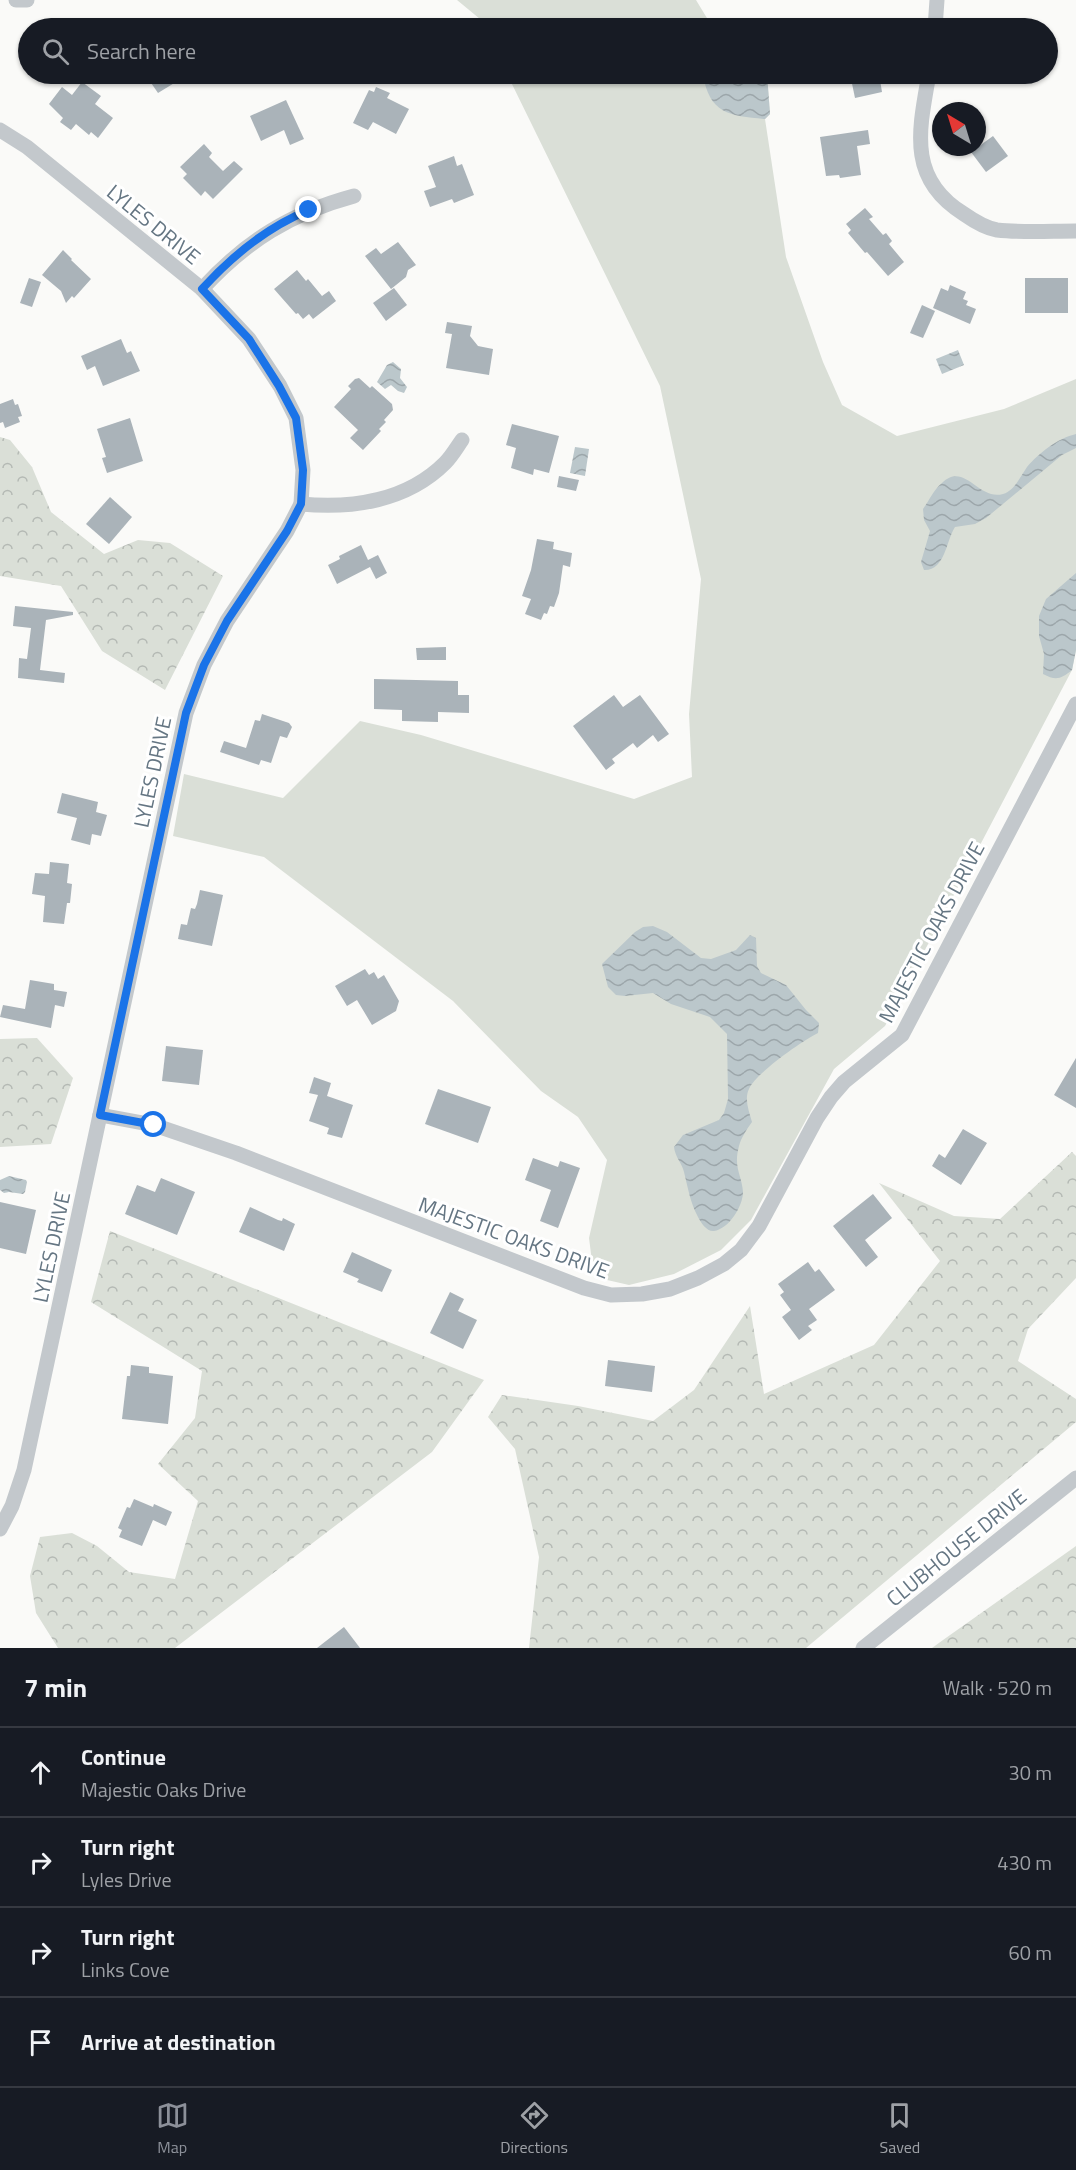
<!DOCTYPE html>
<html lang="en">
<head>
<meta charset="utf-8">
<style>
	:root { --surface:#171b24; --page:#20242c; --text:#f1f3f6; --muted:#9ea1a6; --line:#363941; --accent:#8c9099 }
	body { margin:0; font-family:"Titillium Web",sans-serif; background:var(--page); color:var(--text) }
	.compass { position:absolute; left:932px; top:102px; width:54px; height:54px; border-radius:50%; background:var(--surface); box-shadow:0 2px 4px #0004; rotate:322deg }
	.stop { position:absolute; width:18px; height:18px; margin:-14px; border:4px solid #1a73e8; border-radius:50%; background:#fff }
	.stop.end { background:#1a73e8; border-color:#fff; box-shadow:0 2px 6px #0008 }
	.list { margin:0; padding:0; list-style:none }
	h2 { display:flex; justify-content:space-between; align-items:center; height:78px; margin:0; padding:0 24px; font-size:26px }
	h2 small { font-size:20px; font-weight:400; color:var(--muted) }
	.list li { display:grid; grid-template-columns:39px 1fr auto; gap:18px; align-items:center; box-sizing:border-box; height:90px; padding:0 24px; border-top:2px solid var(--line) }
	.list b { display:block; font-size:22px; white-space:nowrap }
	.list p { margin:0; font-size:20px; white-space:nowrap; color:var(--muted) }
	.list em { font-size:20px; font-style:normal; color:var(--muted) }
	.icon { flex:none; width:33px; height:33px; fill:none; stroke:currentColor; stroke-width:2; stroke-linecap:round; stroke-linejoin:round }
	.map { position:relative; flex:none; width:1076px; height:1648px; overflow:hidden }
	.search { position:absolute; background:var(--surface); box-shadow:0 2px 4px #0004; left:18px; right:18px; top:18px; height:66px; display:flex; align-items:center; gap:15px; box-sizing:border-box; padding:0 21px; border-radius:33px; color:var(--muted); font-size:22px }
	.sheet { height:438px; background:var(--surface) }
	nav { display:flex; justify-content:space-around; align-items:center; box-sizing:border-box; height:84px; border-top:2px solid var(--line); background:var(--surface); font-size:16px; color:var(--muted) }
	nav a { display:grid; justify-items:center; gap:3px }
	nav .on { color:var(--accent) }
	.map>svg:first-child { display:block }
	.grass { fill:#dadfd7 }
	.forest { fill:url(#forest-crowns) }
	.water { fill:url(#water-waves) }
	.building { fill:#aab3b9 }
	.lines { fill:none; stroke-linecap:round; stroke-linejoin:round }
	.street { stroke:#c3c8cc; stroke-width:15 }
	.route { stroke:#1a73e8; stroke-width:8 }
	.labels { text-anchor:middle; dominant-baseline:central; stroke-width:6; stroke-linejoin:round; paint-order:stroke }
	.street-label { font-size:21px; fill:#657683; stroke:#fff }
</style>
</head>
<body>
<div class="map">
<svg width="1076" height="1648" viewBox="0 0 1076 1648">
	<defs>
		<pattern id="forest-crowns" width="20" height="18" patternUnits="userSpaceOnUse" patternTransform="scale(1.5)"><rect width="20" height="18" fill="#dadfd7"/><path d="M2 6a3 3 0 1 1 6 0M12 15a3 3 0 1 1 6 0" fill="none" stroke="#b4b9b4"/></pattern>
		<pattern id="water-waves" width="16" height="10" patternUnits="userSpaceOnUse" patternTransform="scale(1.5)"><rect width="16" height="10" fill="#bbc7cb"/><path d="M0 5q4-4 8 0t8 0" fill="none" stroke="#9ca6aa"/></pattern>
	</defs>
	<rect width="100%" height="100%" fill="#fafaf8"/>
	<!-- grass -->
	<g class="grass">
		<path d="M457 0H696L713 28H485L480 19Z"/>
		<path d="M507 74H767L770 114 765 119 786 257 823 362 842 405 897 436 1004 409 1076 379V650L1072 670 885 1026 834 1069 751 1220 721 1250 674 1274 629 1285 594 1277 589 1238 607 1160 578 1117 541 1091 453 1001 264 857 173 836 184 774 283 798 360 721 421 735 634 799 692 777 689 714 701 579 660 386Z"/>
	</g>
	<!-- forest -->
	<g class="forest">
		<path d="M0 437 10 440 32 467 51 512 104 554 138 540 170 543 223 576 165 690 102 651 61 586 0 576Z"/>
		<path d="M37 1038 73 1078 51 1144 0 1147V1039Z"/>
		<path d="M1072 1152 1076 1156V1278L1028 1329 1018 1361 1076 1399V1422L806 1648H529L539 1557 515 1449 488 1417 502 1395 578 1406 653 1421 694 1390 750 1306 764 1394 874 1345 940 1261 879 1183 954 1216 1000 1219Z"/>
		<path d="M110 1231 484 1380 432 1452 175 1648H58L36 1613 30 1576 40 1537 72 1533 97 1546 129 1572 175 1579 198 1501 158 1464 195 1418 202 1371 91 1302Z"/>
		<path d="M1076 1546V1648H932L943 1640Z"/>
	</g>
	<!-- water -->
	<g class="water">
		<path d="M703 74H767L770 114 765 119C730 116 709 114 703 74Z"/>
		<path d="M958 350 964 365 942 374 936 359Z"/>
		<path d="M393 362 401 369 400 378 407 387 404 393 398 391 391 385 385 389 377 382 387 365Z"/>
		<path d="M1076 434V448L1062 455 986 518 975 524 955 527C946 541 945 571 924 570L921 562 930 531 924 520 923 509C929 501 934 489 942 483 965 461 978 501 1003 494 1015 490 1020 477 1027 467 1039 453 1058 438 1076 434Z"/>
		<path d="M575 447 589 449 585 476 570 473Z"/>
		<path d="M1076 573V650L1072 670C1061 679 1056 681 1043 674L1044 654 1039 636V616L1046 599Z"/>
		<path d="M653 926 667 932 701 958 711 959 736 950 750 935 756 938 757 966 761 973 786 985 806 1010 819 1023 818 1033C802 1041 756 1073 749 1089 744 1099 749 1111 752 1122 747 1129 741 1138 739 1146 733 1168 742 1175 743 1192 743 1206 729 1229 714 1231 707 1232 701 1223 698 1217 690 1202 688 1188 684 1172 682 1163 675 1157 674 1147L683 1135 719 1120 724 1113 728 1099 727 1034 710 1017 671 1004 653 993 625 996 616 995 608 987 602 964 635 932 643 927Z"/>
		<path d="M9 1176 26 1180 27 1182 25 1192 23 1194 9 1192 4 1193 0 1190V1180Z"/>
	</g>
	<!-- building -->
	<g class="building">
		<path d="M145 74H189L158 93Z"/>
		<path d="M850 74H879L882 92 855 98Z"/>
		<path d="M82 82 101 96 95 104 113 118 98 138 91 132 89 135 76 124 71 130 60 122 63 118 49 104 62 87 72 95Z"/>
		<path d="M376 87 390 93 387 98 409 109 396 134 373 122 368 130 353 123 369 90 374 92Z"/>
		<path d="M286 100 304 139 290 145 284 130 261 141 250 116Z"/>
		<path d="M868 130 870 144 857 146 861 175 840 178 839 175 826 176 820 137Z"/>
		<path d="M993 136 1008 156 986 172 971 152Z"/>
		<path d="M204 144 212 153 209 157 223 171 234 161 243 169 213 199 205 191 201 196 183 178 187 174 180 167Z"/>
		<path d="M454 156 457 166 462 164 474 195 454 203 452 199 430 207 424 191 436 187 428 166Z"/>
		<path d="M865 208 873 217 869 219 883 235 886 233 892 241 889 244 904 262 888 276 867 252 865 253 848 233 851 230 846 224Z"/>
		<path d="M398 242 416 265 408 270 406 277 391 289 365 256 376 248 381 254Z"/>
		<path d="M63 250 72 259 71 260 91 279 74 298 72 296 66 303 61 291 42 275Z"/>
		<path d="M297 270 306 281 308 279 322 296 329 291 336 301 313 319 309 314 303 319 298 313 296 314 274 289Z"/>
		<path d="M29 278 41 282 32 307 20 303Z"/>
		<rect x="1025" y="278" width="43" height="35"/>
		<path d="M950 285 966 292 963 299 968 301 966 305 976 309 970 324 933 308 941 288 948 291Z"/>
		<path d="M394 288 407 305 386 321 373 303Z"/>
		<path d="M922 305 935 311 923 338 910 333Z"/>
		<path d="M447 322 472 326 470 336 478 346 493 349 489 375 446 368 452 334 445 333Z"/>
		<path d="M121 339 127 353 131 351 140 371 103 386 95 366 87 370 81 356Z"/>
		<path d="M359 378 370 388 372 386 392 404 393 410 384 420 386 422 379 429 381 431 363 450 350 438 358 430 334 407 351 389 348 386 355 379Z"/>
		<path d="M13 399 15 405 18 404 22 416 18 417 20 422 5 428 3 422 0 423V404Z"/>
		<path d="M130 418 143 461 107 473 102 458 106 457 97 429Z"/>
		<path d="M512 424 559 436 549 473 534 469 533 475 511 468 516 448 506 445Z"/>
		<path d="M559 476 579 480 576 491 557 487Z"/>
		<path d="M110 497 132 517 109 544 86 524Z"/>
		<path d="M537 539 554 542 553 549 572 553 570 567 563 565 559 593 554 607 550 606 547 614 544 613 541 620 525 614 531 599 522 596 531 570Z"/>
		<path d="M361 545 368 560 378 555 387 573 376 579 370 567 337 584 328 565 340 559 339 556Z"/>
		<path d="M15 606 73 612V615L46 620 40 670 65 673 64 683 18 678 19 658 27 659 31 628 13 626Z"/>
		<path d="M446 647V660H417L416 648Z"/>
		<path d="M374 679 458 681V695H469V713L438 712V722L402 721V710L374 709Z"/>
		<path d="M614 695 623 707 640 695 669 734 658 742 653 735 637 748 633 743 612 759 615 763 606 770 573 726Z"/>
		<path d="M262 714 289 723 292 727 287 738 280 736 271 763 261 760 259 765 220 752 224 741 246 748 255 720 260 721Z"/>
		<path d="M62 793 98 802 96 812 107 815 101 836 92 834 90 845 71 840 77 818 57 813Z"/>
		<path d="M50 862 69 864 67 883 72 884 70 903H67L64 924 43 922 45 896 32 894 35 873 49 874Z"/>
		<path d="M200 890 223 895 212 946 178 939 181 924 187 925 191 908 195 909 197 904Z"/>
		<path d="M365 969 369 975 374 972 378 979 384 975 399 1001 396 1011 372 1025 357 1000 347 1006 335 986Z"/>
		<path d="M30 980 54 984V990L67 992 64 1007 55 1005 51 1028 0 1017 3 1005 25 1009Z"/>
		<path d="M166 1046 203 1050 199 1085 162 1081Z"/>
		<path d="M1076 1058V1108L1054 1095Z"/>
		<path d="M314 1077 331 1083 327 1096 353 1105 342 1138 327 1134 329 1128 309 1121 318 1095 309 1093Z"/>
		<path d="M438 1089 491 1107 478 1143 425 1124Z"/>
		<path d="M963 1129 987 1143 961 1185 932 1166 939 1154 945 1158Z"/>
		<path d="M533 1158 558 1167 560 1161 580 1168 558 1228 540 1221 551 1190 525 1180Z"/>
		<path d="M161 1178 195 1192 177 1235 125 1214 137 1185 155 1192Z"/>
		<path d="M873 1194 892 1218 865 1240 878 1257 866 1267 833 1226Z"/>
		<path d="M0 1202 36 1210 26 1254 0 1248Z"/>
		<path d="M250 1207 278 1220 282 1221 283 1218 295 1224 284 1251 239 1232Z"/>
		<path d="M352 1252 392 1270 382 1292 357 1282 359 1279 343 1272Z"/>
		<path d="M808 1262 815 1272 819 1269 835 1290 809 1309 817 1320 808 1326 812 1330 799 1340 782 1317 791 1310 780 1295 784 1292 778 1284Z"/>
		<path d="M450 1292 464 1299 458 1311 477 1320 463 1349 430 1333Z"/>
		<path d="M608 1360 655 1366 652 1392 605 1386Z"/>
		<path d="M131 1365 149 1367V1373L173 1376 168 1424 122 1419 127 1376H130Z"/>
		<path d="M134 1499 153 1507 154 1504 172 1512 166 1526 153 1520 142 1546 119 1537 122 1530 118 1528 127 1507 130 1508Z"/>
		<path d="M344 1627 360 1648H317Z"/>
	</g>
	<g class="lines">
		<!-- street -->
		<g class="street">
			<path d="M16 0H27"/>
			<path d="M935 28 937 0"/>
			<path d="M929 74C919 130 907 179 964 214 974 221 985 228 997 230 1023 233 1050 231 1076 231"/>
			<path d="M0 130 27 147 202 289 249 339 280 386 296 418 303 470 301 504 287 531 227 621 204 665 186 713 24 1470 12 1506 0 1529"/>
			<path d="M202 289C246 241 291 213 354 196"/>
			<path d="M301 504C352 509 407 501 445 463 452 456 457 447 462 440"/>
			<path d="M100 1115 154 1125 236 1153 584 1288 611 1295 642 1294 670 1289 698 1278 724 1264 741 1250 759 1226 817 1118 831 1097 844 1082 902 1035 1076 704"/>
			<path d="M863 1648 1076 1478"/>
		</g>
	</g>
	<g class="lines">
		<!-- route -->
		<path class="route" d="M154 1125 100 1115 186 713 204 665 227 621 287 531 301 504 303 470 296 418 279 386 249 339 202 289C232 256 267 227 309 210"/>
	</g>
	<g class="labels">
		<!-- street labels -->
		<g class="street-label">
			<text transform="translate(154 224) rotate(39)">LYLES DRIVE</text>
			<text transform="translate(152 772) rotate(-78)">LYLES DRIVE</text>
			<text transform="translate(931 932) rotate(-62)">MAJESTIC OAKS DRIVE</text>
			<text transform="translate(514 1237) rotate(20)">MAJESTIC OAKS DRIVE</text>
			<text transform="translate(51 1247) rotate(-78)">LYLES DRIVE</text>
			<text transform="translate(956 1547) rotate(-39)">CLUBHOUSE DRIVE</text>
		</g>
	</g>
</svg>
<svg class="compass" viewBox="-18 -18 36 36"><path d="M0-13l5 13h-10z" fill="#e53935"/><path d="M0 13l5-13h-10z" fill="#9ea1a6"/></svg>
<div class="stop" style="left:154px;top:1125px"></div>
<div class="stop end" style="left:309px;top:210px"></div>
<div class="search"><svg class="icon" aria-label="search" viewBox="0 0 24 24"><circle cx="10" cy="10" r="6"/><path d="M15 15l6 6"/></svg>Search here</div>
</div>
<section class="sheet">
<h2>7 min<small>Walk · 520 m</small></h2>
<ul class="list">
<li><svg class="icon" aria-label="ahead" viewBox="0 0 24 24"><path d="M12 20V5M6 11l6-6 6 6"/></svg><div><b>Continue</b><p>Majestic Oaks Drive</p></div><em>30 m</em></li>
<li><svg class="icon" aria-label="right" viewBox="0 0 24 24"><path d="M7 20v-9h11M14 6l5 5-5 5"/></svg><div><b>Turn right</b><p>Lyles Drive</p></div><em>430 m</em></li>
<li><svg class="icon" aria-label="right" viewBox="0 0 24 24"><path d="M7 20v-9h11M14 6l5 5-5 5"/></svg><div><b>Turn right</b><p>Links Cove</p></div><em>60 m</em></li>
<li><svg class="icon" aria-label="arrive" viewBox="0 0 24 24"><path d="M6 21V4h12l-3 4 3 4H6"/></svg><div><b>Arrive at destination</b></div></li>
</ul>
</section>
<nav>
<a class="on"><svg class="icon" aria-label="map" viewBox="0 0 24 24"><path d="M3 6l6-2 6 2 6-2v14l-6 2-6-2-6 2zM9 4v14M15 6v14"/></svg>Map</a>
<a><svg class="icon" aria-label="directions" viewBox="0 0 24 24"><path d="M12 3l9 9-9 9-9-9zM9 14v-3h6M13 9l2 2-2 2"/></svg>Directions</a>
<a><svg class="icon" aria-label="saved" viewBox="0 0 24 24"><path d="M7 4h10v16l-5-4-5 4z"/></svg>Saved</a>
</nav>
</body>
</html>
